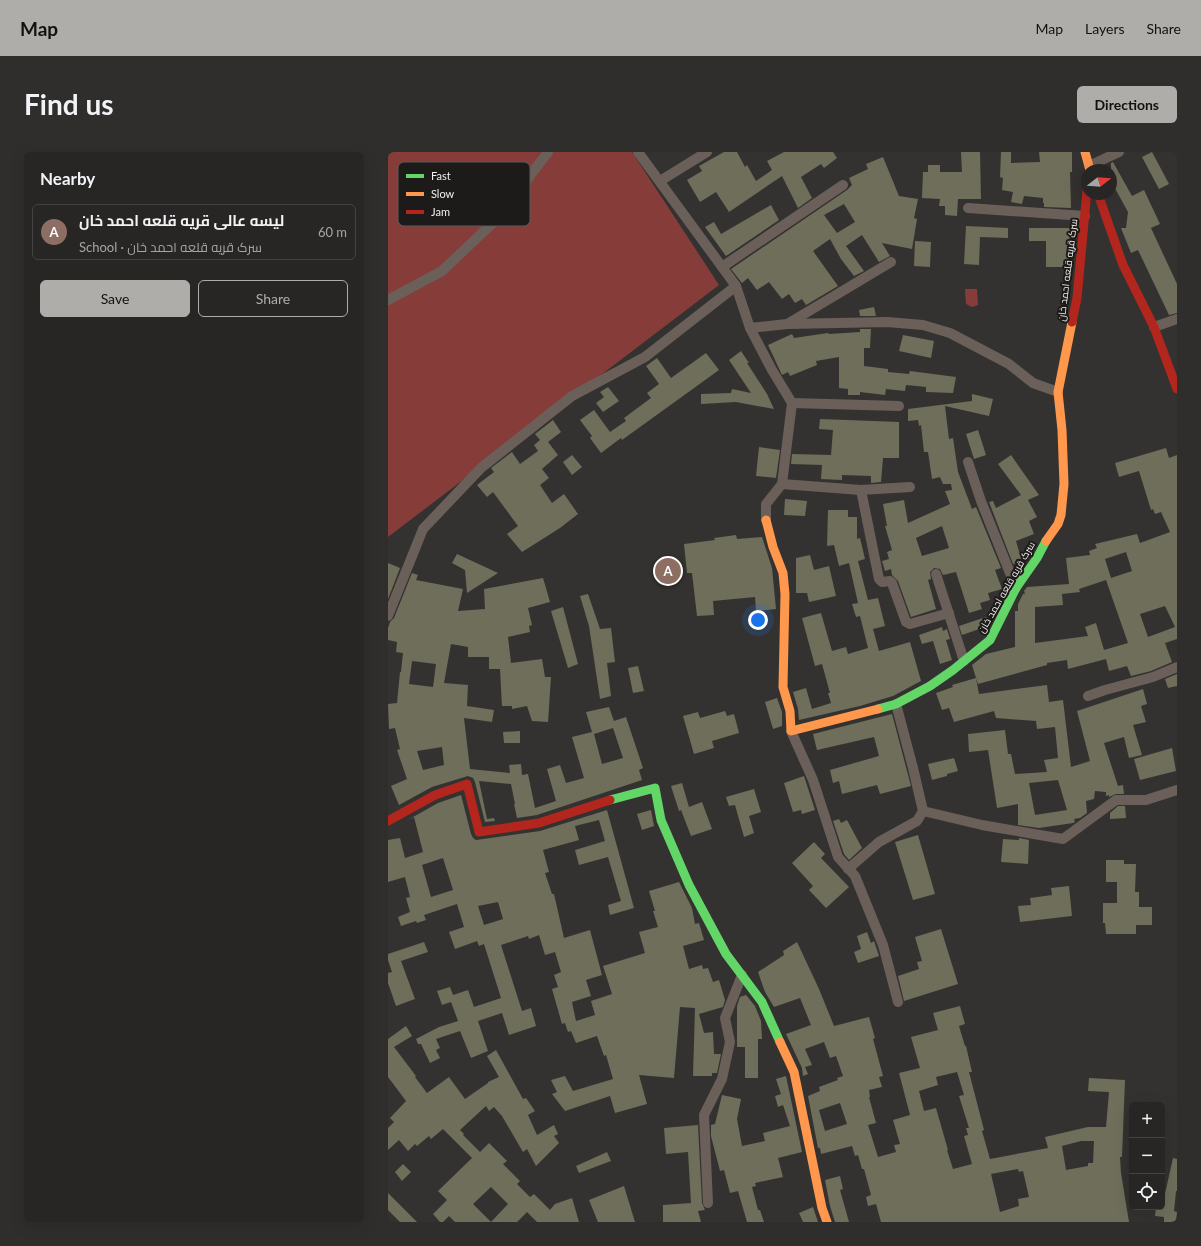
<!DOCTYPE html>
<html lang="en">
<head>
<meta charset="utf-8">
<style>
	:root { --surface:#272624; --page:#2f2e2c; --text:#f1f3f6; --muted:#a4a5a6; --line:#434341; --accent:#aeadaa }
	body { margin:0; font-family:Lato,Cairo,sans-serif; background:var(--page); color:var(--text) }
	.controls { position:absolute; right:12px; bottom:12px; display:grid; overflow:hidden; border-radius:6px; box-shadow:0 4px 16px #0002 }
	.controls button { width:36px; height:36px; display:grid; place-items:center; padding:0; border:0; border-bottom:1px solid var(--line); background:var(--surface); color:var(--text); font:20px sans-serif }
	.compass { position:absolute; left:693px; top:12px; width:36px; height:36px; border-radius:50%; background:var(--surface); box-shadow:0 4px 16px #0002; rotate:73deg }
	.you { position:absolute; left:370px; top:468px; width:14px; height:14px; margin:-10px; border:3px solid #fff; border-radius:50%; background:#1a73e8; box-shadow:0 0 0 6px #1a73e833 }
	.badge { display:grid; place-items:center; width:26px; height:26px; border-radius:50%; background:var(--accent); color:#fff; font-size:13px; font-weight:700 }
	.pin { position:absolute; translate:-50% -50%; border:2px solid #fff; box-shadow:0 1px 4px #0006 }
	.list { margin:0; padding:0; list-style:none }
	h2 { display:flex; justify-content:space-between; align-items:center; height:52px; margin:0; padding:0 16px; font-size:17px }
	h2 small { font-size:13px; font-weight:400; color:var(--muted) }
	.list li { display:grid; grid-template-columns:26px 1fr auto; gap:12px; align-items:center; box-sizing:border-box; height:56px; margin:0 8px 8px; padding:0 8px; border:1px solid var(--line); border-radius:6px }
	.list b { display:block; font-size:15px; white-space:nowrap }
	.list p { margin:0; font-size:13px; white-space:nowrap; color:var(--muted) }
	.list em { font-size:13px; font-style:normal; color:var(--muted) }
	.actions { display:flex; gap:8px; padding:12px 16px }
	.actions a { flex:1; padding:9px 0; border:1px solid var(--accent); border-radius:6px; text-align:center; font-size:14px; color:var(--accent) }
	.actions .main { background:var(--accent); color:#111 }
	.icon { flex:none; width:22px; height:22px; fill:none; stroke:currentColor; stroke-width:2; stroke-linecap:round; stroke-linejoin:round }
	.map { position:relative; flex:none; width:789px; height:1070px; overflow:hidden; border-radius:6px }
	header { display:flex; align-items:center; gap:24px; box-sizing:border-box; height:56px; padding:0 20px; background:var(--accent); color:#111 }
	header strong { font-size:19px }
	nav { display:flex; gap:22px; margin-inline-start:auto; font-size:14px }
	.intro { display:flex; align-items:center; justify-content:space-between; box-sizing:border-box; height:96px; padding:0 24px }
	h1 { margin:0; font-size:28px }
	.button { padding:10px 18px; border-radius:6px; background:var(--accent); color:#111; font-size:14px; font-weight:700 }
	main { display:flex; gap:24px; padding:0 24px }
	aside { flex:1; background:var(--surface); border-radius:6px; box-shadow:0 4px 16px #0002 }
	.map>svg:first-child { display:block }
	.green { fill:#863d3a }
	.building { fill:#6e6e5b; fill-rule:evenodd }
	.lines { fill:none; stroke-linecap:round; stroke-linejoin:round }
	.street { stroke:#6a6059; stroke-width:10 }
	.fast { stroke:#63d668; stroke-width:9 }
	.slow { stroke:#ff974d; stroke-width:9 }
	.jam { stroke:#b3261e; stroke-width:9 }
	.labels { text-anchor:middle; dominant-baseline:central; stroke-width:4; stroke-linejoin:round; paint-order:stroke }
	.street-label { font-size:10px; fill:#f0efec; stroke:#1c1b19 }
	.key { fill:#1c1b19; stroke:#5c5b58; stroke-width:1 }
	.key-label { font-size:11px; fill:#f0efec }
</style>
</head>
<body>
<header>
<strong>Map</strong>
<nav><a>Map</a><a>Layers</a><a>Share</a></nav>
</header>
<div class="intro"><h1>Find us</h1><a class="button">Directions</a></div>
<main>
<aside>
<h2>Nearby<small></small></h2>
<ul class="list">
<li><span class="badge" style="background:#8d6e63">A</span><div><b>لیسه عالی قریه قلعه احمد خان</b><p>School · سرک قریه قلعه احمد خان</p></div><em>60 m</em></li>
</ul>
<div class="actions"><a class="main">Save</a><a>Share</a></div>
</aside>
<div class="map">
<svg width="789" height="1070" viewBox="0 0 789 1070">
	<rect width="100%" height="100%" fill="#343230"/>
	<!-- green -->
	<g class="green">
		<path d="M0 0H244L331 133 0 385Z"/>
		<path d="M577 137H589L590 153 584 155 578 152Z"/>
	</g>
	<!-- building -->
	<g class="building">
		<path d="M336 0H349L357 15 359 13 368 29 384 18 379 9 396 0H445L449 6 436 16 433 12 413 25 424 46 410 56 394 24 341 60 328 40 312 50 299 28 314 19 311 14Z"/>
		<path d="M573 0H592L593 47H570L569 64 557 63V54H551L552 47 534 46 535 20H540V13H552V20H574Z"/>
		<path d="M613 0H623V11L652 10 651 0H684V20H682L683 56 656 55V51H655V46L636 44 634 52 623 50 625 40 614 38 615 26 612 25Z"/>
		<path d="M764 0 781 32 771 37 754 5Z"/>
		<path d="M495 5 511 44 530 47 526 66 529 67 524 97 494 91 502 104 491 110 474 83 458 94 476 119 466 124 453 107 442 87 425 99 450 134 418 153 414 147 407 151 401 142 394 147 381 130 369 138 360 126 354 131 343 117 459 38 464 33 461 26 480 17 478 12ZM456 52 467 70 449 81 436 63Z"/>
		<path d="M725 10 744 44 756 38 772 72 763 76 789 132V161L781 163 750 98 743 101 733 76H738L740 60 723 29V11Z"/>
		<path d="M383 53 391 68 338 104 317 75 326 70 333 82Z"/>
		<path d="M578 74 620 76V86L592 85 591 113 576 112Z"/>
		<path d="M641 76H684V99H680V115H658V89H641Z"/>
		<path d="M527 89 543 90 542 115 526 114Z"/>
		<path d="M486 155 488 164H472L471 158Z"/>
		<path d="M472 177H483L482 196H476V214L500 217V220L521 222 522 219 568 225 565 241 538 240V235L518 233 517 239 498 237 497 243 472 240V243H460V237L451 236V205L428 209 429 213 402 224 400 220 394 223 380 193 404 182 406 186 440 181 441 182 472 180Z"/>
		<path d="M515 183 546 189 543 206 511 199Z"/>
		<path d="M353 199 361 211H359L379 242 386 257 348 250 313 252V242L343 241 344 237 363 241 341 208Z"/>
		<path d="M318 201 331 218 234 288 233 286 213 301 202 286 204 284 192 268 206 258 222 280 238 269 236 266 263 246 259 241 271 232 258 214 269 206 283 226Z"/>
		<path d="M220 235 231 249 215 260 208 251 216 245 212 240Z"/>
		<path d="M584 242 605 247 601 264 557 254 561 287 565 286 570 320 584 357 588 355 613 416 607 418 614 437 600 441 602 448 592 451 594 457 581 461 568 420 555 423 552 417 546 416 542 420 543 427 540 428 548 457 523 465 510 429 504 423 503 417 497 419 494 409 501 407 499 400 504 398 497 374H499L495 352 516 348 520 371 562 352 557 339 564 338 563 332H555L552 325 544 327 540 300H536L533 273 531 274 530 268 520 269V257L584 249ZM554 374 561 396 534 404 528 386Z"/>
		<path d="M432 267 511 270V306H495L493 330 483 331V324L454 323V328L433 327 434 313 403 312 404 302 443 303 445 278 431 277Z"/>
		<path d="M165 268 173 280 160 290 170 303 154 317 161 326 152 333 164 351 176 342 190 362 172 376 134 400 119 382 130 374 105 340 99 345 89 333 106 320 103 316 124 300 132 312 150 299 146 293 152 288 147 282Z"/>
		<path d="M590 278 598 303 586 307 578 282Z"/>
		<path d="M371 295 392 298 388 326 368 324Z"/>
		<path d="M778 296 781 306 789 303V487L777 491 784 510 763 519 743 524 739 514 721 519 718 507 680 517 679 508 659 511V513L590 532 588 526 591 542 659 533 661 550 675 548 683 615 702 609 689 559 755 537 759 552 753 554 758 570 745 573 754 603 741 606 736 585 716 591 730 634 735 633 736 642H728L721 645V643L718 644V640L707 639 706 647 698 649 699 661 692 666 686 667 687 670 685 671 651 676 630 673V652L609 656 600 598 581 600 580 582 617 578 620 602H623L627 622 659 620 656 608 670 606 667 575 649 577 648 569 608 566 606 559 566 570 561 556 554 558 548 541 565 535 564 533 588 526 584 513 598 502 627 495V459H630V452L635 442H637L636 439 639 435 681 432 678 406 702 403 701 399 709 396 707 392 749 382 752 391 782 380 773 360 767 362 765 357 763 358 751 319 731 325 727 311ZM738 400 744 419 723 426 717 407ZM718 428 740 491 716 498 708 471 697 475 700 484 647 491V455L675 453 674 442 692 440 691 437ZM777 454 787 475 760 485 752 462ZM670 628 679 658 647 663 641 631Z"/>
		<path d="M184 303 194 315 184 323 175 310Z"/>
		<path d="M623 303 651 343 640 348 649 365 641 369 646 382 628 389 634 410 625 412 601 350 605 349 608 356 633 343 610 312Z"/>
		<path d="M397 347 419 349 417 364 396 363Z"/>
		<path d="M440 358H460V365H469V387L472 386 477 407 470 409 480 448 490 446 497 474 485 477 491 499 522 490 533 529 505 544 472 554 411 568 410 557 405 540 418 536 424 557 443 551 440 541H442L434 512 427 514 414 466 433 461 444 499 458 495 460 502 480 496 472 464 468 465 464 452 470 451 461 411 451 414 446 393 439 394Z"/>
		<path d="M348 383 349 387 374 385 384 416 388 457 368 459 367 445 325 449 326 463 309 464 304 421H299L296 392 327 388 326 386Z"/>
		<path d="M69 402 110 421 79 441 77 418 64 411Z"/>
		<path d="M422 403 426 418 441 414 448 444 421 450 419 441H408V406Z"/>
		<path d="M0 411 12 416 0 447Z"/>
		<path d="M24 421 30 423 28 428 75 437 70 459 97 457 96 437 155 426 158 436 162 450 140 456 144 473 141 474 142 480 120 485 123 511 154 507 157 525H163L160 570 144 569 139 554 124 557V554H114L112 517H101V505H80V495L63 492 56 531 80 533 79 554 106 558 104 570 76 566 82 617 122 621 121 613 133 612 134 623 140 622 147 656 168 649 159 617 172 613 178 631 196 626 184 585 204 580 198 560 221 555 226 569 238 565 255 616 251 618 254 628 149 663 129 666 126 652H127L123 632 91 629 99 667 106 666 107 669 97 670 87 630 85 626 80 624 44 635 11 653 3 634 19 627 9 598 12 597 7 576 1 577 0 552 9 551 12 520H13L15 501 8 500 9 490 0 488V476L2 470 6 466ZM24 509 48 512 45 535 21 532ZM225 576 235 606 214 612 206 582ZM54 595 56 613 35 618 29 599Z"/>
		<path d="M200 442 212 477 223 476 227 510 219 511 223 544 212 547 201 474 192 444Z"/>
		<path d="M175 455 190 512 180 516 163 459Z"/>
		<path d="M598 465 600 474 574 483 571 474Z"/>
		<path d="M554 475 555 479 559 477 562 487 558 488 564 508 552 512 545 489 534 492 531 483Z"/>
		<path d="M250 514 256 539 245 541 240 516Z"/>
		<path d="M789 522V534L780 536 777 527Z"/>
		<path d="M389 546 394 560V574L385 577 377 550Z"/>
		<path d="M337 559 339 564 346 562 351 581 324 589 326 596 306 602 295 564 310 560 312 566Z"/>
		<path d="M504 562 523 634 492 642 489 633 454 642 451 629 445 631 442 618 491 604 486 585 429 598 425 582Z"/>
		<path d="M132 579V591H116L115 580Z"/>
		<path d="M784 596 788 619 752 628 746 607Z"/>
		<path d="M566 606 570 619 559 622V624L544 628 540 612Z"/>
		<path d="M416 624 427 658 414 662 413 658 405 660 396 631Z"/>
		<path d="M294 631 301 655 314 650 324 677 303 684 293 658 291 659 283 634Z"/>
		<path d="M366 637 373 660 361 664 366 681 356 685 347 653 341 654 338 645Z"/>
		<path d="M73 643 83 682 85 686 88 688 152 679 219 658 246 756 222 763 220 753 233 749 220 705 191 713 187 698 217 689 211 668 187 674 191 688 155 698 161 720 157 721 164 742H166L176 786 202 778 214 823 198 828 203 844 184 850 188 869 207 863 203 849 224 842 215 814 257 801 251 780 270 775 265 759H267L261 739 291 730 304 756 307 772 311 771 316 788 295 794 301 817 314 813 315 817 320 816 325 830 331 828 337 848 335 855 311 862 316 881 325 880 326 902H333L329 921H324V924H305L307 856 292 855 286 926 251 923 259 952 227 961 222 944 177 959 164 942 169 940 163 928 177 924 185 939 225 927 218 903 216 904 209 884 188 891 183 879 180 880 177 871 174 872 164 837 170 835 166 823 173 820 167 800 157 803 151 783 141 787 140 784 113 793 134 859 143 856 148 874 121 883 114 861 90 869 100 899 83 906 72 879 48 887 52 896 48 898 52 906 42 911 33 892H30L28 887 51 875 70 869 63 850 54 853 49 839 62 835 65 843 80 838 86 855 113 846 96 792 91 794 89 789 67 797 61 780 76 775 69 752 36 763 38 768 29 771 28 769 13 774 10 765 22 760 18 746 22 745 17 725 0 730V688L12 686 17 706 35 700 26 665 18 669 50 651ZM55 706 65 738 43 745 34 713ZM110 750 115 767 96 773 90 754Z"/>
		<path d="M730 654H737L738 666 722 667V661Z"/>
		<path d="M263 658 266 674 254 678 249 662Z"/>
		<path d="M451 667 453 671 459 668 474 696 461 708 456 702 445 669Z"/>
		<path d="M530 683 547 742 525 748 507 690Z"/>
		<path d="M631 686 641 688 640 712 613 710 615 687 631 688Z"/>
		<path d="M426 690 437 702 433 706 461 735 438 756 421 738 425 734 404 711Z"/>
		<path d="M718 708H736V712H748L747 740H751V755H764V773H748V782H718L717 771H715V751H729V730H718Z"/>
		<path d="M681 734 684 764 632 770 630 754 643 753 642 746 664 743 663 736Z"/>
		<path d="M553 777 570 832 516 849 510 824 531 817 529 810 534 809 527 785Z"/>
		<path d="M479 780 483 791 486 789 491 804 470 811 466 800 473 797 469 784Z"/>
		<path d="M36 790 40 800 13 809 27 847 8 854 0 831V821L4 820 0 808V802Z"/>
		<path d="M409 790 431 837 446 874 481 865 487 886 485 887 495 924 491 925 494 935 481 938 482 945H481L488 971 480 973 490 1005 508 1000 506 993 512 992 505 968 522 963 511 921 532 916 523 885 550 878 545 861 572 854 577 872 571 874 577 894H578L584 920H581L596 978 594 979 602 1007 660 996 657 985 700 975H718L721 940 700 939 701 926 737 928 734 1005H732L733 1021 741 1070H493L488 1052 480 1054 478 1045 483 1043 476 1017H474L470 1003 467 1004 464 994 433 1002 432 996H430L420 944 432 939 431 935 450 928 449 926 455 924 448 904 442 906 436 890 417 897 424 913 417 915 420 922 415 924 414 916 398 882 423 873 412 846 386 855 377 840 370 820 396 803 395 799ZM569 920 576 943 571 944 581 976H578L580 983 576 984 584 1012 565 1017 559 998H560L548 956 536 959 531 939 550 933 548 925ZM452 951 459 972 437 979 431 958ZM693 989H706L705 1011H700V1014L678 1018 674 994ZM630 1017 631 1020 635 1019 641 1045 630 1047 631 1054 612 1060 603 1022Z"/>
		<path d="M358 843 367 854 373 869 374 887H370V926H357V895H349V854L352 845Z"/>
		<path d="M18 874 24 884 6 895 28 924 27 925 39 941 61 925 77 947 100 931V930L111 925 99 904 108 898 135 947 138 946 147 959 140 963 149 983 166 973 170 982 166 984 171 991 148 1014 139 997 135 1000 114 964 106 955 101 959 98 954 72 978 76 982 75 983 92 1000 101 991 119 1009 115 1012 132 1029 129 1032 142 1045 146 1042 162 1058 167 1052 184 1046 191 1070H149L139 1060 129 1070H103L120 1052 103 1035 85 1052 103 1070H67L61 1064 55 1070H52L45 1062 59 1048 50 1039 84 1006 55 977 43 987 41 984 29 994 27 992 20 999 11 988 0 998V976L6 970 2 966 18 949 0 925V887Z"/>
		<path d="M398 924 414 1000 390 1006 395 1025 367 1031 368 1034 364 1035 370 1058H372L376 1070H359L350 1039 342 1041 336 1018 332 1019 323 984V973L327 972 334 943 353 947 349 967 354 994 377 989 375 981 402 974 395 953 390 955 387 944 393 942 388 927Z"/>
		<path d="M310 973 314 1051 317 1058 310 1059 313 1070H275V1053L303 1051 300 1000 278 1002 276 976Z"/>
		<path d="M219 1000 223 1009 191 1021 188 1014Z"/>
		<path d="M785 1006 789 1007V1039H788L786 1059 789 1060 788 1070H776V1065L767 1064 768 1055H774Z"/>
		<path d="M15 1012 23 1020 14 1029 7 1020Z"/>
		<path d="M452 1024 455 1037 452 1038 461 1070H447L442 1054 437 1028Z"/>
		<path d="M236 1034 247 1070H210L201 1048Z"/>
		<path d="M0 1041 29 1070H12L0 1058Z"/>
		<path d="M425 1055 430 1070H415L411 1061Z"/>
	</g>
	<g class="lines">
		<!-- street -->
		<g class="street">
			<path d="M250 0 348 134 362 176 384 218 404 251 394 332 378 352V368"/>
			<path d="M701 14 731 0"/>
			<path d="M272 29 319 0"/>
			<path d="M580 56 697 64"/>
			<path d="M334 115 455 33"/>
			<path d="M0 148 54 119 111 65 160 0"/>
			<path d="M401 171 503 110"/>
			<path d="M766 175 789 167"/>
			<path d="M362 176 399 172 450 171 499 170 535 173 562 181 621 212 645 231 670 240"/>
			<path d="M404 251 511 254"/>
			<path d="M580 310 593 349 628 436"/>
			<path d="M394 332 473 338 522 335"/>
			<path d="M473 338 491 427 494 430 502 429 504 431 518 470 522 472 561 461"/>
			<path d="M548 422 576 509"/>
			<path d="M0 464 35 377 93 316 184 244 257 205 348 134"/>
			<path d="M700 544 717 538 765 525 789 515"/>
			<path d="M403 579 425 628 450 705 467 724 495 793 510 850"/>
			<path d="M535 659 594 673 675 687 728 648H758L789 638"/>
			<path d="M460 717 491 690 529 669 535 659 525 616 508 552"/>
			<path d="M320 1051 316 963 334 927 342 890 337 866 354 823"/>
		</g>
		<!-- fast -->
		<g class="fast">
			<path d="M490 557 508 552 542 534 565 518 602 488 628 436 649 406 658 389"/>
			<path d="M222 648 267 636 273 668 301 733 338 802 374 850 392 890"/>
		</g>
		<!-- slow -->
		<g class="slow">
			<path d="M697 0 702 18"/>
			<path d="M378 368 385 395 395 421 397 442 395 535 402 559 403 579 490 557"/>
			<path d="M658 389 670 372 673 363 676 332 674 278 670 240 684 170"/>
			<path d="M392 890 406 920 434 1056 439 1070"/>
		</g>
		<!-- jam -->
		<g class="jam">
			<path d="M710 42 735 113 766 175 789 237"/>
			<path d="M684 170 689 146 699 38"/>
			<path d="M0 669 47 643 79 632 91 680 151 671 222 648"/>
		</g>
	</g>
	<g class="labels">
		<!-- street labels -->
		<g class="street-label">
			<text transform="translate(679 118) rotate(-83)">سرک قریه قلعه احمد خان</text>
			<text transform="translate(618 435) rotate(-60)">سرک قریه قلعه احمد خان</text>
		</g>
	</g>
	<!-- legend -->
	<rect x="10" y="10" width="132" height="64" rx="6" class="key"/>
	<rect x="18" y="22" width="18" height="4" fill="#63d668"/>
	<rect x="18" y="40" width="18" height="4" fill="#ff974d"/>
	<rect x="18" y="58" width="18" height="4" fill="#b3261e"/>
	<g class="key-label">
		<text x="43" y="28">Fast</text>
		<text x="43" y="46">Slow</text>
		<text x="43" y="64">Jam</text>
	</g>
</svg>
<div class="controls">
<button>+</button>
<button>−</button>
<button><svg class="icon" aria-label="locate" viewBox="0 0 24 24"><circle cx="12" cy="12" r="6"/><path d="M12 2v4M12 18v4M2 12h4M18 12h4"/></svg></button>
</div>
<svg class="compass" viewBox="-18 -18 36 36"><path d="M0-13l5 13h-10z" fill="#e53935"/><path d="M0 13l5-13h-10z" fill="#a4a5a6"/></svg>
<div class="you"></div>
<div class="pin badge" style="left:280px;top:419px;background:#8d6e63">A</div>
</div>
</main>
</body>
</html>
